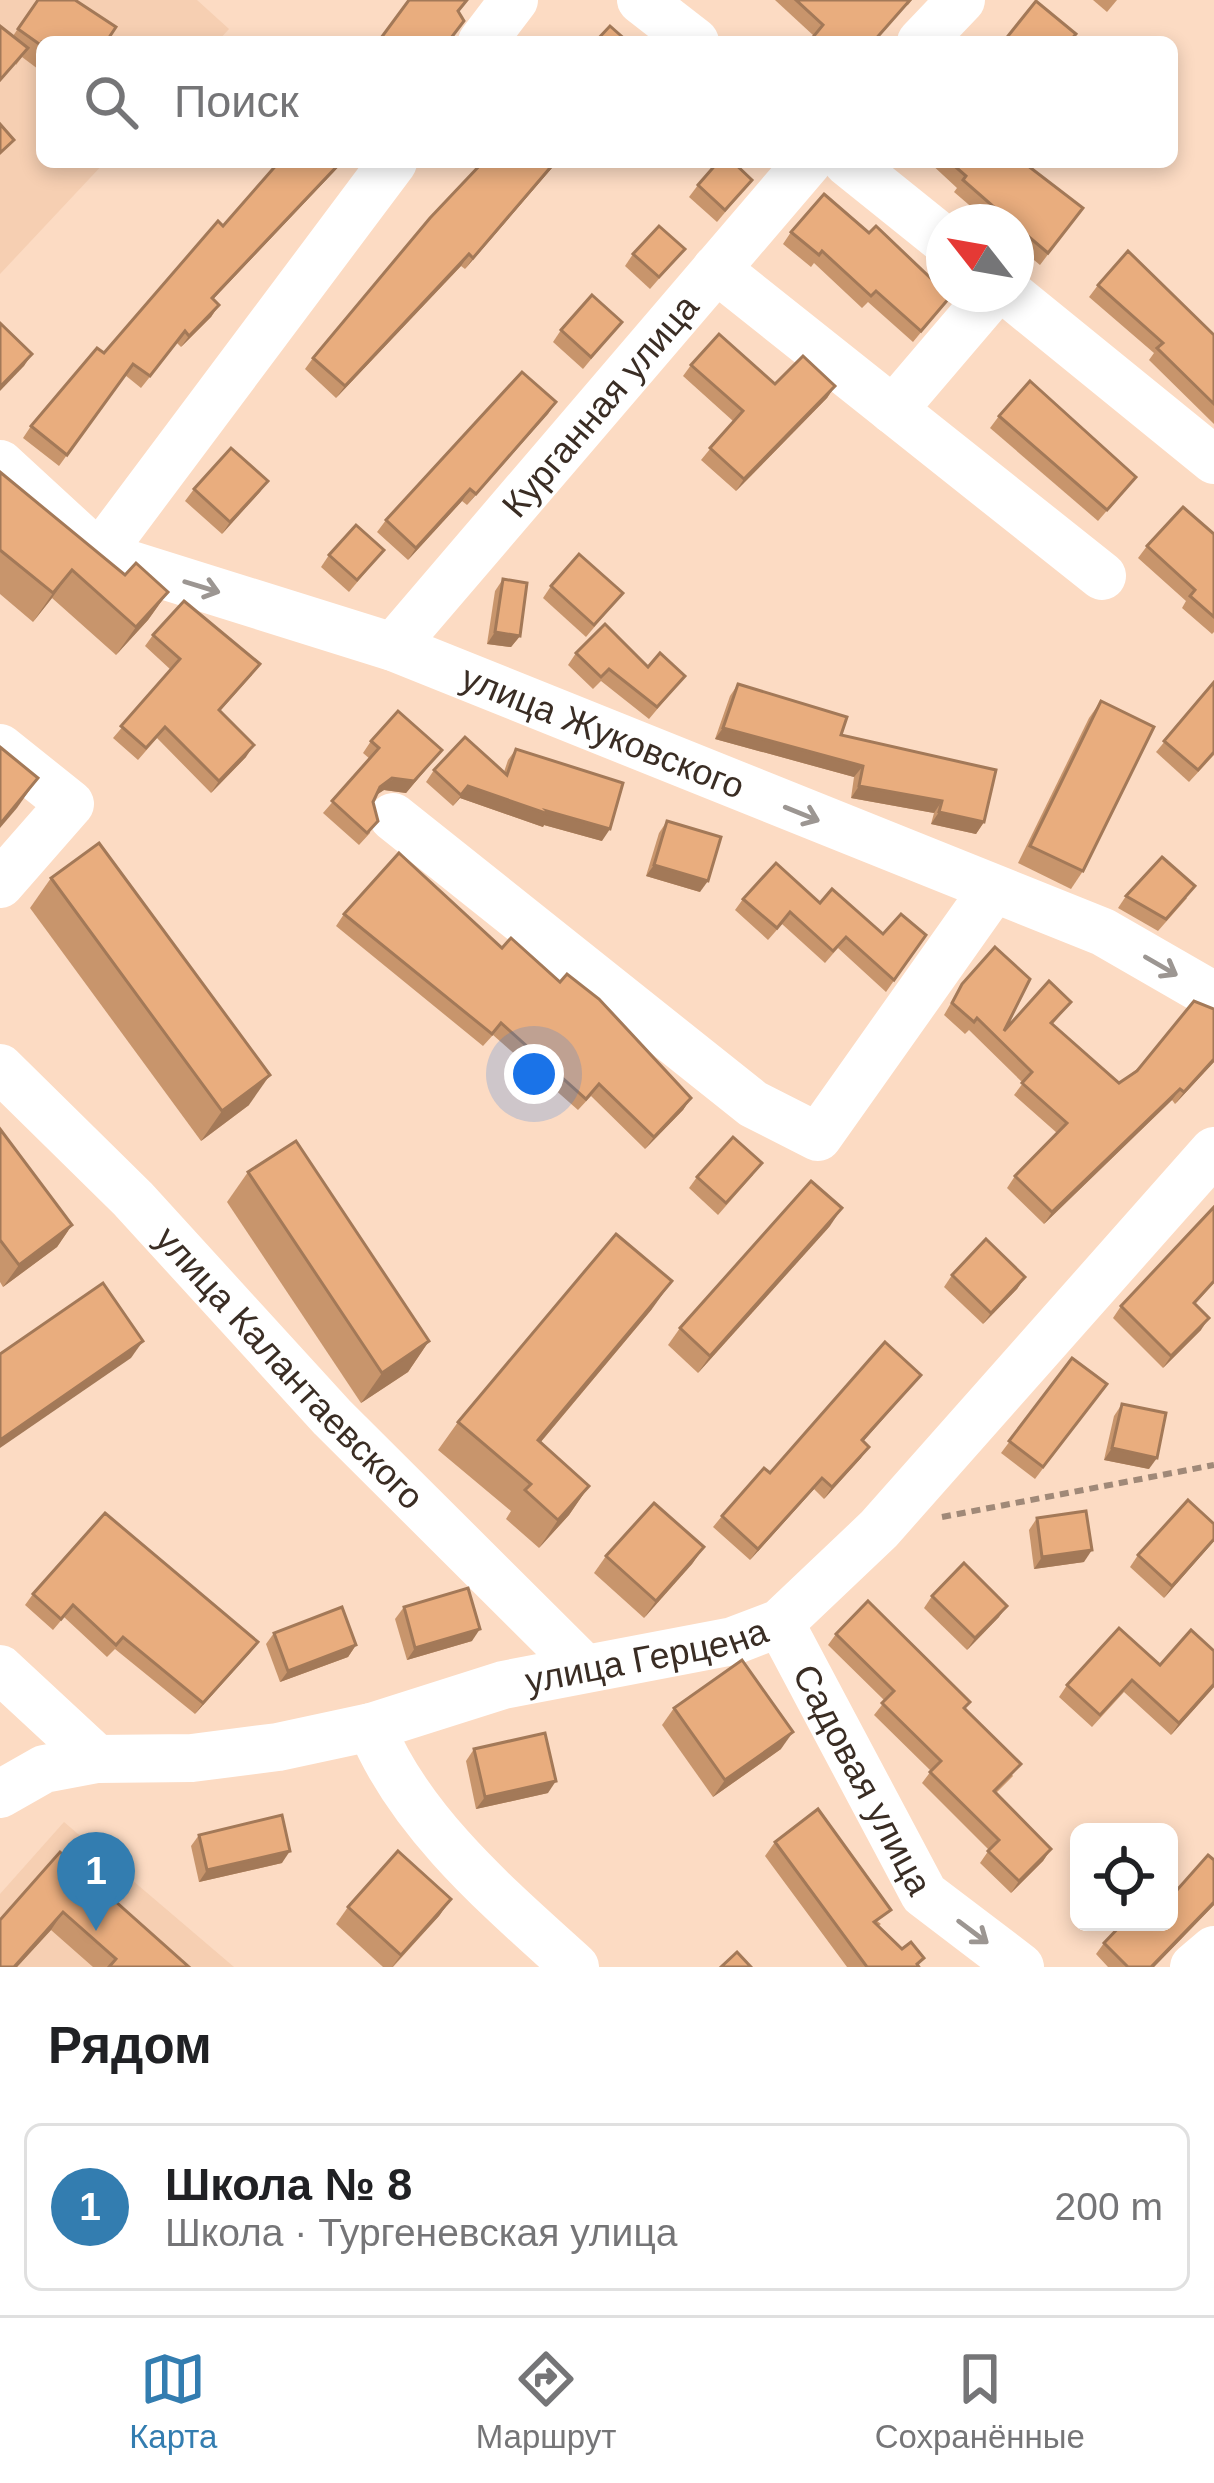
<!DOCTYPE html>
<html lang="ru">
<head>
<meta charset="utf-8">
<style>
	:root { --surface:#fff; --page:#f6f6f6; --text:#202124; --muted:#757577; --line:#e0e0e0; --accent:#337db0 }
	body { margin:0; font-family:Arial,sans-serif; background:var(--page); color:var(--text) }
	.controls { position:absolute; right:36px; bottom:36px; display:grid; overflow:hidden; border-radius:18px; box-shadow:0 6px 18px #0003 }
	.controls button { width:108px; height:108px; display:grid; place-items:center; padding:0; border:0; border-bottom:3px solid var(--line); background:var(--surface); color:var(--text); font:60px sans-serif }
	.compass { position:absolute; left:926px; top:204px; width:108px; height:108px; border-radius:50%; background:var(--surface); box-shadow:0 6px 18px #0003; rotate:301deg }
	.you { position:absolute; left:534px; top:1074px; width:42px; height:42px; margin:-30px; border:9px solid #fff; border-radius:50%; background:#1a73e8; box-shadow:0 0 0 18px #1a73e833 }
	.badge { display:grid; place-items:center; width:78px; height:78px; border-radius:50%; background:var(--accent); color:#fff; font-size:39px; font-weight:700 }
	.pin { position:absolute; translate:-50% -99px; filter:drop-shadow(0 3px 6px #0008) }
	.pin::after { content:''; position:absolute; top:63px; width:42px; height:36px; background:inherit; clip-path:polygon(0 0,100% 0,50% 100%) }
	.list { margin:0; padding:0; list-style:none }
	h2 { display:flex; justify-content:space-between; align-items:center; height:156px; margin:0; padding:0 48px; font-size:51px }
	h2 small { font-size:39px; font-weight:400; color:var(--muted) }
	.list li { display:grid; grid-template-columns:78px 1fr auto; gap:36px; align-items:center; box-sizing:border-box; height:168px; margin:0 24px 24px; padding:0 24px; border:3px solid var(--line); border-radius:18px }
	.list b { display:block; font-size:45px; white-space:nowrap }
	.list p { margin:0; font-size:39px; white-space:nowrap; color:var(--muted) }
	.list em { font-size:39px; font-style:normal; color:var(--muted) }
	.icon { flex:none; width:66px; height:66px; fill:none; stroke:currentColor; stroke-width:2; stroke-linecap:round; stroke-linejoin:round }
	.map { position:relative; flex:none; width:1214px; height:1967px; overflow:hidden }
	.search { position:absolute; background:var(--surface); box-shadow:0 6px 18px #0003; left:36px; right:36px; top:36px; height:132px; display:flex; align-items:center; gap:30px; box-sizing:border-box; padding:0 42px; border-radius:18px; color:var(--muted); font-size:45px }
	.sheet { height:348px; background:var(--surface) }
	nav { display:flex; justify-content:space-around; align-items:center; box-sizing:border-box; height:168px; border-top:3px solid var(--line); background:var(--surface); font-size:33px; color:var(--muted) }
	nav a { display:grid; justify-items:center; gap:6px }
	nav .on { color:var(--accent) }
	.map>svg:first-child { display:block }
	.built { fill:#f6cfb2 }
	.lines { fill:none; stroke-linecap:round; stroke-linejoin:round }
	.path { stroke:#a08978; stroke-width:6; stroke-dasharray:9 6; stroke-linecap:butt }
	.minor { stroke:#fff; stroke-width:48 }
	.wall { fill:#c8956c }
	.shaded-wall { fill:#a37958 }
	.building { fill:#e9ad7e; stroke:#a37958; stroke-width:3 }
	.oneway { stroke:#9c9692 }
	.labels { text-anchor:middle; dominant-baseline:central; stroke-width:12; stroke-linejoin:round; paint-order:stroke }
	.street-label { font-size:36px; fill:#3a2d24; stroke:#faede3 }
</style>
</head>
<body>
<div class="map">
<svg width="1214" height="1967" viewBox="0 0 1214 1967">
	<rect width="100%" height="100%" fill="#fcdbc3"/>
	<!-- built -->
	<g class="built">
		<path d="M0 0H197L229 29 217 42H42V162H105L0 274Z"/>
		<path d="M64 1822 234 1967H0V1894Z"/>
	</g>
	<g class="lines">
		<!-- path -->
		<path class="path" d="M942 1517 1214 1465"/>
		<!-- minor -->
		<g class="minor">
			<path d="M641 0 695 42"/>
			<path d="M482 42 514 0"/>
			<path d="M921 42 961 0"/>
			<path d="M847 162 944 240"/>
			<path d="M716 269 1102 576"/>
			<path d="M1010 294 1214 460"/>
			<path d="M893 410 992 294"/>
			<path id="s1" d="M0 464 99 555 393 647 1103 932 1214 996"/>
			<path d="M99 555 393 162"/>
			<path id="s2" d="M393 647 808 162"/>
			<path d="M0 748 70 804 0 884"/>
			<path d="M393 817 753 1104 818 1137 992 891"/>
			<path id="s3" d="M0 1068 133 1199 332 1417 582 1666"/>
			<path id="s4" d="M780 1623 924 1894 1020 1967"/>
			<path d="M0 1669 97 1759"/>
			<path d="M371 1727C410 1823 499 1898 575 1967"/>
			<path id="s5" d="M0 1794 44 1769 97 1759 192 1758 278 1747 371 1727 503 1685 733 1641 780 1623 879 1529 1214 1151"/>
			<path d="M1194 1967 1214 1950"/>
		</g>
	</g>
	<!-- wall -->
	<g class="wall">
		<path d="M37 0 42 42V72L22 57 16 65 13 36Z"/>
		<path d="M775 0H912L908 5 814 36Z"/>
		<path d="M1093 0H1117L1107 12Z"/>
		<path d="M343 162 213 299 219 305 211 317 181 347 177 343 141 388 125 375 59 466 23 438 31 426 104 353 223 226Z"/>
		<path d="M557 162 465 269 461 266 336 398 305 369 313 358Z"/>
		<path d="M929 162H1023L1083 208 1040 265 1016 245V222H989L954 192 957 188Z"/>
		<path d="M752 180 717 222 689 197 698 185Z"/>
		<path d="M791 232 869 233 950 297 913 342 868 302 862 308 814 263 811 267 783 244Z"/>
		<path d="M685 249 650 289 625 266 633 254Z"/>
		<path d="M1098 285 1214 335V424L1149 360 1154 353 1089 297Z"/>
		<path d="M622 322 583 369 553 342 561 330Z"/>
		<path d="M691 365 775 384 835 386 827 398 736 491 701 460 733 421 683 376Z"/>
		<path d="M556 402 467 505 462 501 408 560 377 532 386 520Z"/>
		<path d="M999 416 1136 477 1098 521 990 428Z"/>
		<path d="M0 472 125 575 168 592 148 620 116 655 52 598 33 622 0 594Z"/>
		<path d="M268 481 222 534 185 501 194 489Z"/>
		<path d="M1214 534V632L1212 634 1182 608 1186 601 1138 558 1147 546Z"/>
		<path d="M384 550 349 592 321 567 329 555Z"/>
		<path d="M503 579 520 636 511 647 487 644 495 591Z"/>
		<path d="M551 586 623 593 586 637 543 598Z"/>
		<path d="M153 635 252 675 220 711 246 757 211 793 157 738 138 760 113 738 171 670 145 646Z"/>
		<path d="M576 653 648 667 685 676 649 719 601 681 593 689 568 665Z"/>
		<path d="M1214 682V755L1189 782 1156 752Z"/>
		<path d="M738 684 841 735 984 822 976 834 931 824 934 813 851 798 854 777 715 739 730 696Z"/>
		<path d="M1101 701 1083 871 1071 889 1018 863 1089 718Z"/>
		<path d="M371 741 442 750 406 793 384 790 376 795 373 802 370 833 359 845 323 813 370 759 363 753Z"/>
		<path d="M516 749 602 841 544 825 543 827 460 798 453 806 426 782 434 770 504 772 508 760Z"/>
		<path d="M667 821 700 892 646 876 659 833Z"/>
		<path d="M51 878 249 1105 201 1141 30 908Z"/>
		<path d="M1126 896 1187 898 1158 931 1118 908Z"/>
		<path d="M743 899 820 903 883 934 926 935 886 992 838 948 825 963 782 924 768 940 735 910Z"/>
		<path d="M344 914 502 948 691 1098 683 1110 645 1149 591 1096 578 1110 493 1035 483 1046 336 926Z"/>
		<path d="M962 984 1004 1031 1071 1002 1053 1024 1119 1083 1214 1009V1062L1175 1104 1172 1100 1044 1224 1007 1188 1015 1176 1057 1133 1014 1095 1023 1083 969 1030 965 1034 944 1015Z"/>
		<path d="M0 1129 72 1225 57 1247 3 1287 0 1282Z"/>
		<path d="M248 1172 429 1341 408 1372 361 1403 227 1202Z"/>
		<path d="M753 1175 718 1215 689 1188 697 1177Z"/>
		<path d="M1214 1207V1283L1195 1304 1201 1330 1163 1368 1113 1318 1121 1306Z"/>
		<path d="M830 1226 698 1373 668 1345 680 1328Z"/>
		<path d="M952 1275 1025 1277 1017 1289 983 1324 944 1287Z"/>
		<path d="M652 1309 540 1443 589 1486 569 1515 539 1548 506 1519 511 1511 438 1450 458 1422Z"/>
		<path d="M1072 1358 1107 1384 1035 1479 1001 1453Z"/>
		<path d="M921 1375 863 1441 861 1458 824 1499 814 1489 750 1560 713 1527 722 1516 770 1473Z"/>
		<path d="M1122 1404 1149 1469 1104 1460 1114 1416Z"/>
		<path d="M1037 1518 1084 1562 1034 1569 1029 1530Z"/>
		<path d="M1214 1524V1541L1164 1598 1130 1567 1138 1555Z"/>
		<path d="M704 1547 692 1564 644 1618 594 1573 606 1556Z"/>
		<path d="M33 1594 258 1642 195 1714 115 1649 107 1657 64 1617 53 1630 25 1605Z"/>
		<path d="M932 1596 999 1617 967 1650 924 1608Z"/>
		<path d="M404 1607 472 1641 407 1660 395 1619Z"/>
		<path d="M274 1633 356 1645 348 1657 280 1682 266 1644Z"/>
		<path d="M836 1634 970 1702 965 1709 1013 1776 996 1793 1051 1849 1043 1861 1011 1893 980 1863 989 1850 922 1783 931 1771 874 1715 885 1701 828 1645Z"/>
		<path d="M1160 1665 1214 1687 1171 1735 1124 1692 1092 1727 1059 1697 1067 1685Z"/>
		<path d="M674 1708 781 1749 713 1797 662 1725Z"/>
		<path d="M474 1749 548 1793 476 1809 466 1761Z"/>
		<path d="M199 1835 282 1863 199 1882 191 1846Z"/>
		<path d="M775 1842 881 1924 878 1926 919 1967H847L765 1856Z"/>
		<path d="M60 1852 189 1967H93L51 1930 17 1967H0Z"/>
		<path d="M1214 1860V1905L1154 1967H1108L1096 1954 1104 1943 1146 1924Z"/>
		<path d="M451 1899 439 1916 393 1967H383L336 1924 348 1907Z"/>
	</g>
	<!-- shaded-wall -->
	<g class="shaded-wall">
		<path d="M341 162H343L203 310 212 298Z"/>
		<path d="M555 162H557L465 269 473 258Z"/>
		<path d="M469 254 461 266 336 398 345 386Z"/>
		<path d="M219 305 211 317 181 347 189 336Z"/>
		<path d="M32 354 24 366 0 391V387Z"/>
		<path d="M835 386 827 398 736 491 744 479Z"/>
		<path d="M556 402 548 414 467 505 476 494Z"/>
		<path d="M268 481 260 492 222 534 230 522Z"/>
		<path d="M470 489 462 501 408 560 416 548Z"/>
		<path d="M72 570 52 598 33 622 53 593Z"/>
		<path d="M168 592 148 620 116 655 136 627Z"/>
		<path d="M495 632 520 636 511 647 487 644Z"/>
		<path d="M723 728 863 766 854 777 715 739Z"/>
		<path d="M254 745 246 757 211 793 219 781Z"/>
		<path d="M442 750 406 793 384 790 372 798 380 787Z"/>
		<path d="M38 778 17 808 0 828V824Z"/>
		<path d="M468 786 547 811 610 829 602 841 544 825 543 827 460 798 453 806Z"/>
		<path d="M859 786 942 801 934 813 851 798Z"/>
		<path d="M939 812 984 822 976 834 931 824Z"/>
		<path d="M654 865 708 881 700 892 646 876Z"/>
		<path d="M1214 1059V1062L1175 1104 1184 1092Z"/>
		<path d="M270 1075 249 1105 201 1141 222 1111Z"/>
		<path d="M1180 1089 1172 1100 1044 1224 1052 1212Z"/>
		<path d="M691 1098 683 1110 645 1149 654 1137Z"/>
		<path d="M842 1208 830 1226 698 1373 710 1356Z"/>
		<path d="M72 1225 57 1247 3 1287 19 1265Z"/>
		<path d="M1025 1277 1017 1289 983 1324 991 1313Z"/>
		<path d="M672 1281 652 1309 518 1469 538 1440Z"/>
		<path d="M1209 1318 1201 1330 1163 1368 1171 1356Z"/>
		<path d="M143 1341 131 1358 0 1448V1440Z"/>
		<path d="M429 1341 408 1372 361 1403 382 1373Z"/>
		<path d="M921 1375 912 1386 854 1452 862 1440Z"/>
		<path d="M869 1447 861 1458 824 1499 832 1487Z"/>
		<path d="M1112 1448 1157 1458 1149 1469 1104 1460Z"/>
		<path d="M822 1478 814 1489 750 1560 758 1549Z"/>
		<path d="M589 1486 569 1515 539 1548 558 1520Z"/>
		<path d="M1214 1539V1541L1164 1598 1172 1586Z"/>
		<path d="M704 1547 692 1564 644 1618 656 1601Z"/>
		<path d="M1092 1550 1084 1562 1034 1569 1042 1557Z"/>
		<path d="M1007 1606 999 1617 967 1650 975 1638Z"/>
		<path d="M480 1629 472 1641 407 1660 415 1648Z"/>
		<path d="M258 1642 249 1654 195 1714 203 1703Z"/>
		<path d="M356 1645 348 1657 280 1682 288 1671Z"/>
		<path d="M1214 1684V1687L1171 1735 1179 1723Z"/>
		<path d="M793 1732 781 1749 713 1797 725 1780Z"/>
		<path d="M556 1781 548 1793 476 1809 485 1797Z"/>
		<path d="M1051 1849 1043 1861 1011 1893 1019 1881Z"/>
		<path d="M290 1851 282 1863 199 1882 207 1870Z"/>
		<path d="M451 1899 439 1916 392 1967 401 1955Z"/>
		<path d="M1214 1902V1905L1154 1967H1151Z"/>
		<path d="M63 1912 51 1930 17 1967H14Z"/>
	</g>
	<!-- building -->
	<g class="building">
		<path d="M38 0H75L116 27 106 42H42V46L18 29Z"/>
		<path d="M409 0H467L458 11 464 21 448 42H378Z"/>
		<path d="M796 0H910L873 42H809L823 25Z"/>
		<path d="M1036 1 1076 34 1069 42 1004 41Z"/>
		<path d="M0 26 28 48 0 80Z"/>
		<path d="M610 26 628 42H595Z"/>
		<path d="M0 124 14 140 0 153Z"/>
		<path d="M279 162H341L212 298 219 305 189 336 185 331 150 376 133 364 67 455 31 426 97 348 104 353 218 221 223 226Z"/>
		<path d="M483 162H555L473 258 469 254 345 386 313 358 430 218Z"/>
		<path d="M718 162H733L752 180 725 210 698 185Z"/>
		<path d="M950 162H1023L1083 208 1048 253 1016 226V222H1011L963 180 966 176Z"/>
		<path d="M824 194 869 233 876 226 944 291V294L950 297 921 331 876 291 871 296 822 251 819 255 791 232Z"/>
		<path d="M659 226 685 249 659 277 633 254Z"/>
		<path d="M1128 251 1214 335V404L1157 348 1163 343 1098 285Z"/>
		<path d="M592 295 622 322 591 357 561 330Z"/>
		<path d="M0 323 32 354 0 387Z"/>
		<path d="M719 334 775 384 803 356 835 386 744 479 710 448 743 411 691 365Z"/>
		<path d="M522 372 556 402 476 494 470 489 416 548 386 520Z"/>
		<path d="M1030 381 1136 477 1107 510 999 416Z"/>
		<path d="M231 448 268 481 230 522 194 489Z"/>
		<path d="M0 472 125 575 136 563 168 592 136 627 72 570 53 593 0 550Z"/>
		<path d="M1183 507 1214 534V617L1190 596 1195 590 1147 546Z"/>
		<path d="M356 525 384 550 357 580 329 555Z"/>
		<path d="M579 554 623 593 594 625 551 586Z"/>
		<path d="M503 579 527 583 520 636 495 632Z"/>
		<path d="M184 601 260 664 219 710 254 745 219 781 165 727 146 748 121 726 180 659 153 635Z"/>
		<path d="M605 624 648 667 660 653 685 676 657 707 609 669 601 677 576 653Z"/>
		<path d="M1214 682V752L1198 770 1164 741Z"/>
		<path d="M738 684 847 717 841 735 996 770 984 822 939 812 942 801 859 786 863 766 723 728Z"/>
		<path d="M1101 701 1154 727 1083 871 1030 846Z"/>
		<path d="M398 711 442 750 414 781 392 778 380 787 373 802 378 821 367 833 332 801 379 748 371 741Z"/>
		<path d="M465 737 507 775 516 749 623 783 610 829 547 811 551 815 468 786 461 795 434 770Z"/>
		<path d="M0 747 38 778 0 824Z"/>
		<path d="M667 821 721 837 708 881 654 865Z"/>
		<path d="M99 843 270 1075 222 1111 51 878Z"/>
		<path d="M399 853 502 948 511 938 560 982 567 974 599 999 691 1098 654 1137 599 1084 586 1099 501 1023 492 1034 344 914Z"/>
		<path d="M1162 857 1195 886 1166 919 1126 896Z"/>
		<path d="M776 863 820 903 832 889 883 934 901 914 926 935 894 980 846 937 833 951 790 912 777 928 743 899Z"/>
		<path d="M995 947 1030 979 1004 1031 1049 981 1071 1002 1051 1023 1119 1083 1137 1071 1194 1001 1214 1009V1059L1184 1092 1180 1089 1052 1212 1015 1176 1067 1123 1022 1083 1032 1072 977 1018 974 1022 952 1003 962 984Z"/>
		<path d="M0 1129 72 1225 19 1265 0 1240Z"/>
		<path d="M733 1137 762 1163 726 1203 697 1177Z"/>
		<path d="M296 1141 429 1341 382 1373 248 1172Z"/>
		<path d="M811 1181 842 1208 710 1356 680 1328Z"/>
		<path d="M1214 1207V1281L1194 1303 1209 1318 1171 1356 1121 1306Z"/>
		<path d="M616 1234 672 1281 538 1440 589 1486 558 1520 525 1490 531 1484 458 1422Z"/>
		<path d="M986 1239 1025 1277 991 1313 952 1275Z"/>
		<path d="M103 1283 143 1341 0 1440V1354Z"/>
		<path d="M885 1342 921 1375 862 1440 869 1447 832 1487 822 1478 758 1549 722 1516 764 1468 770 1473Z"/>
		<path d="M1072 1358 1107 1384 1043 1467 1009 1441Z"/>
		<path d="M1122 1404 1166 1413 1157 1458 1112 1448Z"/>
		<path d="M1188 1500 1214 1524V1539L1172 1586 1138 1555Z"/>
		<path d="M654 1503 704 1547 656 1601 606 1556Z"/>
		<path d="M1086 1511 1092 1550 1042 1557 1037 1518Z"/>
		<path d="M105 1513 258 1642 203 1703 123 1637 116 1645 73 1605 61 1619 33 1594Z"/>
		<path d="M964 1563 1007 1606 975 1638 932 1596Z"/>
		<path d="M468 1588 480 1629 415 1648 404 1607Z"/>
		<path d="M868 1601 970 1702 964 1708 1021 1764 994 1791 1051 1849 1019 1881 988 1851 999 1840 930 1772 941 1761 882 1703 894 1691 836 1634Z"/>
		<path d="M342 1607 356 1645 288 1671 274 1633Z"/>
		<path d="M1119 1628 1160 1665 1191 1630 1214 1651V1684L1179 1723 1132 1680 1100 1715 1067 1685Z"/>
		<path d="M742 1660 793 1732 725 1780 674 1708Z"/>
		<path d="M545 1733 556 1781 485 1797 474 1749Z"/>
		<path d="M818 1809 891 1910 874 1922 902 1949 911 1942 924 1958 917 1964 919 1967H867L775 1842Z"/>
		<path d="M282 1815 290 1851 207 1870 199 1835Z"/>
		<path d="M398 1851 451 1899 401 1955 348 1907Z"/>
		<path d="M60 1852 189 1967H109L116 1959 63 1912 14 1967H0V1920Z"/>
		<path d="M1208 1855 1214 1860V1902L1151 1967H1128L1104 1943 1124 1922H1145L1146 1924 1148 1922H1169V1899Z"/>
		<path d="M737 1952 751 1967H721Z"/>
	</g>
	<!-- one-way arrows -->
	<defs><path id="oneway-shaft" d="M-6 0H5M1.5-3L5.5 0L1.5 3" fill="none" stroke-width="1.6" stroke-linecap="round" stroke-linejoin="round" transform="scale(3)"/></defs>
	<g class="oneway">
		<use href="#oneway-shaft" transform="translate(202 587) rotate(17)"/>
		<use href="#oneway-shaft" transform="translate(802 814) rotate(22)"/>
		<use href="#oneway-shaft" transform="translate(1161 966) rotate(30)"/>
		<use href="#oneway-shaft" transform="translate(973 1932) rotate(37)"/>
	</g>
	<g class="labels">
		<!-- street labels -->
		<g class="street-label">
			<text stroke="none"><textPath href="#s2" startOffset="318">Курганная улица</textPath></text>
			<text stroke="none"><textPath href="#s1" startOffset="669">улица Жуковского</textPath></text>
			<text stroke="none"><textPath href="#s3" startOffset="417">улица Калантаевского</textPath></text>
			<text stroke="none"><textPath href="#s5" startOffset="666">улица Герцена</textPath></text>
			<text stroke="none"><textPath href="#s4" startOffset="177">Садовая улица</textPath></text>
		</g>
	</g>
</svg>
<div class="controls">
<button><svg class="icon" aria-label="locate" viewBox="0 0 24 24"><circle cx="12" cy="12" r="6"/><path d="M12 2v4M12 18v4M2 12h4M18 12h4"/></svg></button>
</div>
<svg class="compass" viewBox="-18 -18 36 36"><path d="M0-13l5 13h-10z" fill="#e53935"/><path d="M0 13l5-13h-10z" fill="#757577"/></svg>
<div class="you"></div>
<div class="pin badge" style="left:96px;top:1931px">1</div>
<div class="search"><svg class="icon" aria-label="search" viewBox="0 0 24 24"><circle cx="10" cy="10" r="6"/><path d="M15 15l6 6"/></svg>Поиск</div>
</div>
<section class="sheet">
<h2>Рядом<small></small></h2>
<ul class="list">
<li><span class="badge">1</span><div><b>Школа № 8</b><p>Школа · Тургеневская улица</p></div><em>200 m</em></li>
</ul>
</section>
<nav>
<a class="on"><svg class="icon" aria-label="map" viewBox="0 0 24 24"><path d="M3 6l6-2 6 2 6-2v14l-6 2-6-2-6 2zM9 4v14M15 6v14"/></svg>Карта</a>
<a><svg class="icon" aria-label="directions" viewBox="0 0 24 24"><path d="M12 3l9 9-9 9-9-9zM9 14v-3h6M13 9l2 2-2 2"/></svg>Маршрут</a>
<a><svg class="icon" aria-label="saved" viewBox="0 0 24 24"><path d="M7 4h10v16l-5-4-5 4z"/></svg>Сохранённые</a>
</nav>
</body>
</html>
